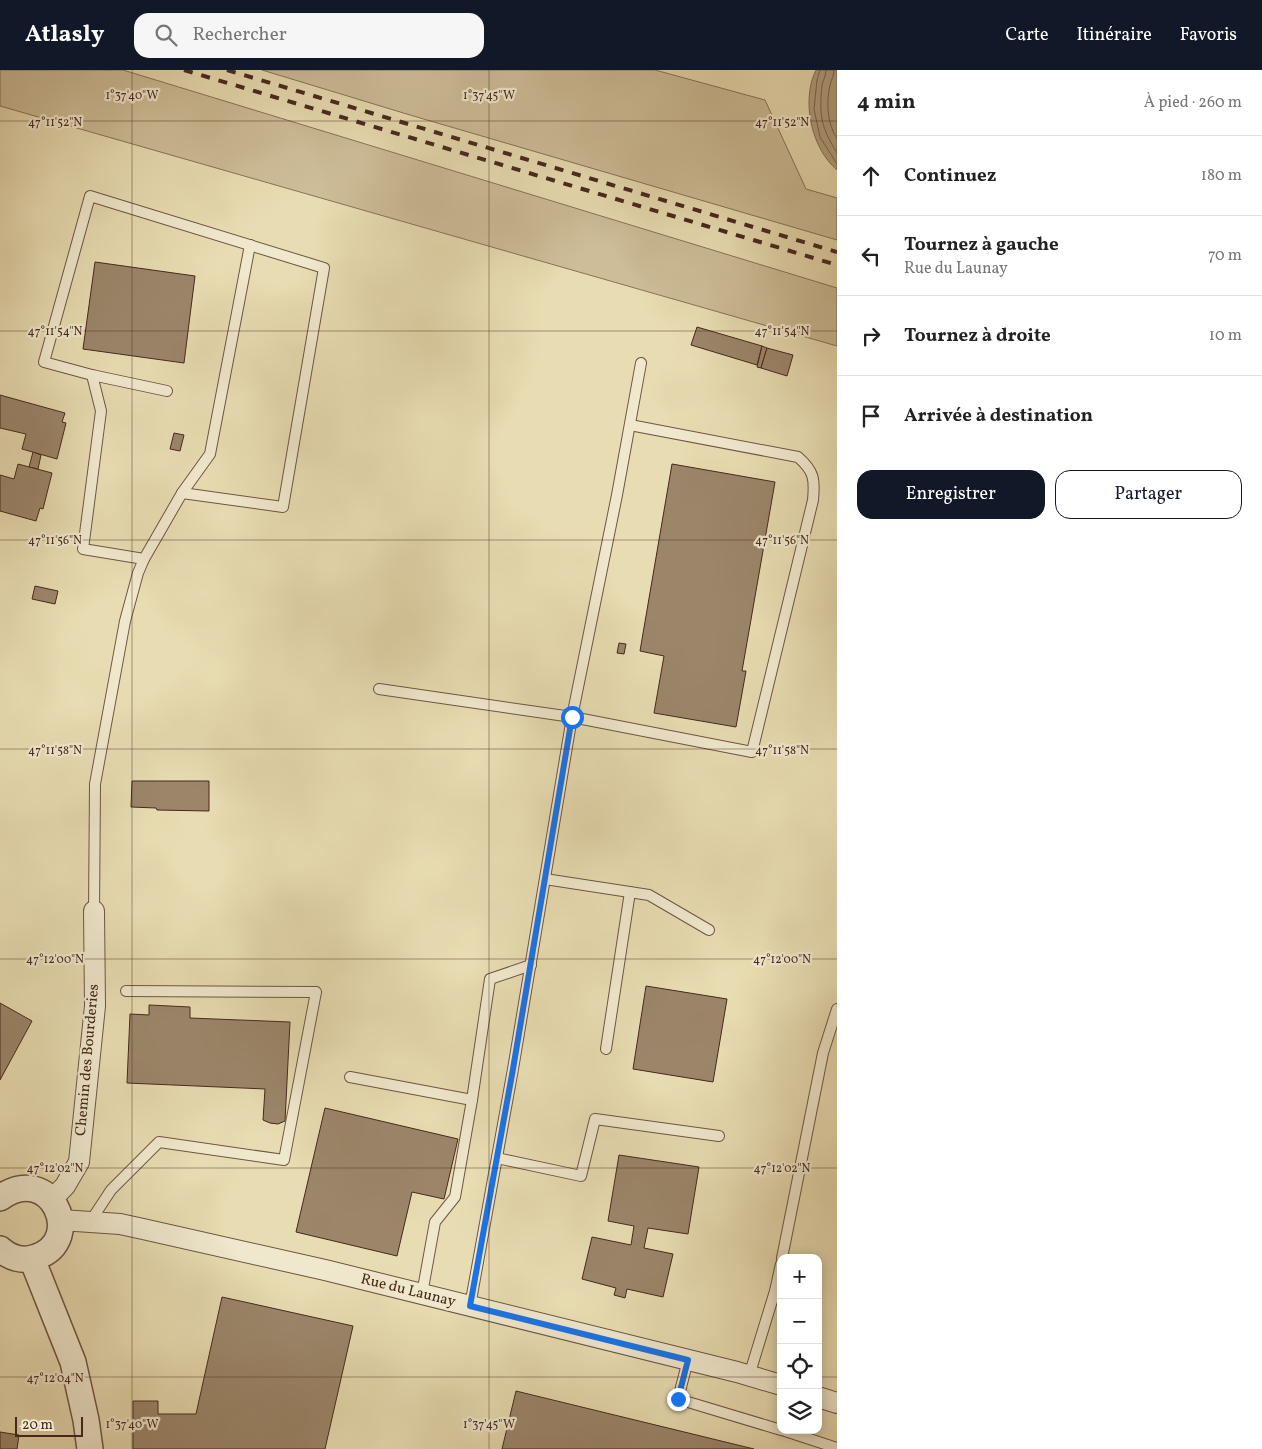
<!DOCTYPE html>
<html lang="fr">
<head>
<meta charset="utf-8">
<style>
	:root { --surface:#fff; --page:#f6f6f6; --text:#222; --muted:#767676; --line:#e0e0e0; --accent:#111827 }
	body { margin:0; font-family:Vollkorn,serif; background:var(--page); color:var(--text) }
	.controls { position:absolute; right:15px; bottom:15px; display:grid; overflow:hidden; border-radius:10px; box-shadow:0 2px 12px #0003 }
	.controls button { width:45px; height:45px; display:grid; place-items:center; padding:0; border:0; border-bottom:1px solid var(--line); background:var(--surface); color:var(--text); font:25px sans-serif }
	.scale { position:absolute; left:15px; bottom:12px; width:68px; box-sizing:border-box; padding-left:5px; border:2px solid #47281c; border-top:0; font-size:14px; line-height:18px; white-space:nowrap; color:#47281c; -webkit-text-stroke:4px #f0e8cd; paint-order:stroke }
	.stop { position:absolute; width:15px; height:15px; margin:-11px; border:4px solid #1a73e8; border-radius:50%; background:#fff }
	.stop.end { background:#1a73e8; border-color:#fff; box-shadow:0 1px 5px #0008 }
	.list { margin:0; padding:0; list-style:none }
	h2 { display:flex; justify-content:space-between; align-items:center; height:65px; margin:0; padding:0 20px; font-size:21px }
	h2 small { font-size:16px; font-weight:400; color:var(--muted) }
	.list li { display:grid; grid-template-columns:32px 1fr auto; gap:15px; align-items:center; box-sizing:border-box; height:80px; padding:0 20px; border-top:1px solid var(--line) }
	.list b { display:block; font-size:19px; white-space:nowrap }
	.list p { margin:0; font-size:16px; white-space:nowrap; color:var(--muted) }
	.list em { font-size:16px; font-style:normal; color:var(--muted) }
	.actions { display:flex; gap:10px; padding:15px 20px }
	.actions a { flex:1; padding:11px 0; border:1px solid var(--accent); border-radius:15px; text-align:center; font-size:18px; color:var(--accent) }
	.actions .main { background:var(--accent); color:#fff }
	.icon { flex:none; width:28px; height:28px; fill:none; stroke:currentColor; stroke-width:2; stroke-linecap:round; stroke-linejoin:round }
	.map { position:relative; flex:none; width:837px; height:1379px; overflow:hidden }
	header { display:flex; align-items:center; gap:30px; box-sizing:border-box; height:70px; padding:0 25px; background:var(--accent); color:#fff }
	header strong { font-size:24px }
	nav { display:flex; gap:28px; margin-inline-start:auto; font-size:18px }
	.search { width:350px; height:45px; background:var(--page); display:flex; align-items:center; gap:12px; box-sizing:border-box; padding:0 18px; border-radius:15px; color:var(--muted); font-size:19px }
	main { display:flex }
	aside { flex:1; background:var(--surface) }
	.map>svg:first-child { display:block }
	.green { fill:#cdbd98; stroke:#8a725a }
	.water { fill:#b19f7f; stroke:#876f57 }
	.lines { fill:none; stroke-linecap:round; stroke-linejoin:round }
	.shore { stroke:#7c644e; stroke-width:1 }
	.building { fill:#9b866a; stroke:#47281c }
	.service-casing { stroke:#6f5542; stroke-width:12 }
	.minor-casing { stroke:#6f5542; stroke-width:22 }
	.tertiary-casing { stroke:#6f5542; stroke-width:28 }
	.service { stroke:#f0e8cd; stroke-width:10 }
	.minor { stroke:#f0e8cd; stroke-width:20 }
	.tertiary { stroke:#f0e8cd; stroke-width:25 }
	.rail { stroke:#47281c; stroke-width:4; stroke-dasharray:9 9; stroke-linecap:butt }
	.route { stroke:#1a73e8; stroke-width:6 }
	.ticks { fill:none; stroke:#47281c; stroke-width:1; stroke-opacity:0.45 }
	.labels { text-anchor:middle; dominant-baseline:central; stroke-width:4.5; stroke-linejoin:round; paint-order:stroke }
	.street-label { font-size:15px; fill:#47281c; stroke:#f0e8cd }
	.ticks-label { font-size:12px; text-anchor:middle; fill:#47281c; stroke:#f0e8cd; stroke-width:4.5; stroke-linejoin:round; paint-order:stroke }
</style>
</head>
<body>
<header>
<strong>Atlasly</strong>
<div class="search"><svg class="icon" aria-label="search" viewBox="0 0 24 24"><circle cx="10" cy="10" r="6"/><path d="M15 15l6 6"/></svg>Rechercher</div>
<nav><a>Carte</a><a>Itinéraire</a><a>Favoris</a></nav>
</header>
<main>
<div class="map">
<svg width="837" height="1379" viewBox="0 0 837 1379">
	<rect width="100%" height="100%" fill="#e8dcb2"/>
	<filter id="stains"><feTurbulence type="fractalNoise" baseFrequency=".004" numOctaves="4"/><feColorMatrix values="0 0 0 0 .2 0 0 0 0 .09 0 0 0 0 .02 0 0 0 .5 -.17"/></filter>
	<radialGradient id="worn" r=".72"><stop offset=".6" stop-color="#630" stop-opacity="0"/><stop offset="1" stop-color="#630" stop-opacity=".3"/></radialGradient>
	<!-- green -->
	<g class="green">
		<path d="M0 0H123L837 218V276L0 36Z"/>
		<path d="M262 0H655L765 30 806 119 837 128V170L410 45Z"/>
	</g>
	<!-- water -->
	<path class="water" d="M816 0H837V100C811 78 801 30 816 0Z"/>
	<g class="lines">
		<!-- shore -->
		<g class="shore">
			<path d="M820 0 817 10 814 39 820 67 837 94"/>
			<path d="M826 0C826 6 823 10 822 15 819 46 821 57 837 83"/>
			<path d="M834 0C834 6 831 10 830 15 826 33 827 53 837 69"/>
		</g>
	</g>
	<!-- building -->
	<g class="building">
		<path d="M95 192 195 206 184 293 83 279Z"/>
		<path d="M697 257 762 276 757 295 691 275Z"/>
		<path d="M762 276 767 278 761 298 757 297Z"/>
		<path d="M767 278 793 285 787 306 761 298Z"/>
		<path d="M0 325 65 343 62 352 66 353 57 389 22 379 26 364 0 358Z"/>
		<path d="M174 363 184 365 180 381 170 379Z"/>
		<path d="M33 382 41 385 38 399 29 397Z"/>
		<path d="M18 394 52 403 43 439 40 438 36 451 0 441V405L14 409Z"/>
		<path d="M672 394 775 412 742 601H746L736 657 654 643 664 586 640 581Z"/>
		<path d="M35 516 58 521 55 534 32 529Z"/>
		<path d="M619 573 626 574 624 584 617 583Z"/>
		<path d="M132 711H209V741L157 740 156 738 131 737Z"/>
		<path d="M646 916 727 929 713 1012 633 999Z"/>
		<path d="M0 933 32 951 0 1010Z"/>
		<path d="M149 935 190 937V948L290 952 285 1051 278 1054 270 1053 263 1050 265 1019 127 1013 130 944 149 945Z"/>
		<path d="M325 1038 458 1069 444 1129 412 1122 397 1186 296 1162Z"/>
		<path d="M619 1085 699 1097 688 1164 648 1158 644 1178 673 1184 663 1227 627 1219 625 1228 614 1225 616 1218 582 1209 592 1167 631 1175 634 1156 608 1151Z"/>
		<path d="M222 1227 353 1256 325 1379H133V1331H158V1344H196Z"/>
		<path d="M516 1321 754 1379H502Z"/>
		<path d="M0 1362 19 1365 17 1379H0Z"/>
	</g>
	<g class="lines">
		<!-- service casing -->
		<g class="service-casing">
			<g id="service">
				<path d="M92 305 167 321"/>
				<path d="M144 489 182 423 210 384 250 175"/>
				<path d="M379 619 572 647 752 682 813 430C815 409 814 401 798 387L630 355"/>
				<path d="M545 809 649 825 709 860"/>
				<path d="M94 841 95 714 125 551 138 503 144 489 83 479 101 341 92 305 44 292 90 126 324 198 283 437 182 423"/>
				<path d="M606 979 630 822"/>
				<path d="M350 1007 472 1030"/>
				<path d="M497 1088 581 1106 595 1049 719 1066"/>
				<path d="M90 1152 111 1120 159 1072 284 1090 316 922 126 921"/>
				<path d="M782 1188 823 983 837 939"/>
				<path d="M422 1224 435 1152 455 1127 472 1030 490 909 531 895"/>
				<path d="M470 1236 513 999 572 647 617 425 641 293"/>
				<path d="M688 1290 678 1329 781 1360"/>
				<path d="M749 1306 775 1221 781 1194"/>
				<path d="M782 1360 837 1378"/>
			</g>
		</g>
		<!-- minor casing -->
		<g class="minor-casing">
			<g id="minor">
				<path d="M51 1130 65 1116 79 1092 95 936 94 841"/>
				<path d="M61 1150 120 1154 143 1159 325 1200 737 1302 781 1315"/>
				<path d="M818 1327 837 1333"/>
			</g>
		</g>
		<!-- tertiary casing -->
		<g class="tertiary-casing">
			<g id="tertiary">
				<path d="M0 1128C50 1091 87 1170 36 1187 23 1192 10 1188 0 1179"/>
				<path d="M32 1189 73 1292 86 1350 90 1379"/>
			</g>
		</g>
		<!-- service -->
		<use href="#service" class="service"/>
		<!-- minor -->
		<use href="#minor" class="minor"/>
		<!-- tertiary -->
		<use href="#tertiary" class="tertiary"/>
		<!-- rail -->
		<g class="rail">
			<path d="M184 0 837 195"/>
			<path d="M227 0 837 182"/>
		</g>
	</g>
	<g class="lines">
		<!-- route -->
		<path class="route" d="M572 647 513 999 470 1236 688 1290 678 1329"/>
	</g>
	<!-- ticks -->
	<path class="ticks" d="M132 0V1379M489 0V1379M0 51H837M0 261H837M0 470H837M0 679H837M0 889H837M0 1098H837M0 1307H781M818 1307H837"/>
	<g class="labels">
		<!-- street labels -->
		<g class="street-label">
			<text transform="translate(88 990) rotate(-85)">Chemin des Bourderies</text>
			<text transform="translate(408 1221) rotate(14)">Rue du Launay</text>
		</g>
	</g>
	<g class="ticks-label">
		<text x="132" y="29">1°37'40"W</text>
		<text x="489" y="29">1°37'45"W</text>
		<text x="782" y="56">47°11'52"N</text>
		<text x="55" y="56">47°11'52"N</text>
		<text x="782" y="265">47°11'54"N</text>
		<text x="55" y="265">47°11'54"N</text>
		<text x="782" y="474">47°11'56"N</text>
		<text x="55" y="474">47°11'56"N</text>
		<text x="55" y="684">47°11'58"N</text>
		<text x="782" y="684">47°11'58"N</text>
		<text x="782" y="893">47°12'00"N</text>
		<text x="55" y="893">47°12'00"N</text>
		<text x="782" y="1102">47°12'02"N</text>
		<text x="55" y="1102">47°12'02"N</text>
		<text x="55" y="1312">47°12'04"N</text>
		<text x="132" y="1358">1°37'40"W</text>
		<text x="489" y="1358">1°37'45"W</text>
	</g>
	<rect width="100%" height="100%" filter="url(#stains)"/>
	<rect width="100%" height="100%" fill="url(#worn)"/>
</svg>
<div class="controls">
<button>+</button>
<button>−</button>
<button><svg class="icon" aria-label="locate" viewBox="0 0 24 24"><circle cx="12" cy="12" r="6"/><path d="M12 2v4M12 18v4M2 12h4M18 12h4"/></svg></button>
<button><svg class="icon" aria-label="layers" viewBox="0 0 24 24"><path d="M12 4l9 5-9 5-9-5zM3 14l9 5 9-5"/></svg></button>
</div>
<div class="scale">20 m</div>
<div class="stop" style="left:572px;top:647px"></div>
<div class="stop end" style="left:678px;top:1329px"></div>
</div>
<aside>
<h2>4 min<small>À pied · 260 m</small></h2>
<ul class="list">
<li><svg class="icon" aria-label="ahead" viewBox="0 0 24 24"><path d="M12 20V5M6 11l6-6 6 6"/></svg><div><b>Continuez</b></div><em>180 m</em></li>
<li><svg class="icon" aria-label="left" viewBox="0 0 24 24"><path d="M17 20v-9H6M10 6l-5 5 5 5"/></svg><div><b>Tournez à gauche</b><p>Rue du Launay</p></div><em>70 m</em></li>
<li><svg class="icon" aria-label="right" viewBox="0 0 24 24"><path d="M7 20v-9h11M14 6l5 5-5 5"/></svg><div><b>Tournez à droite</b></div><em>10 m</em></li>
<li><svg class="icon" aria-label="arrive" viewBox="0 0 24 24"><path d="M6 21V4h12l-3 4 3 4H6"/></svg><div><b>Arrivée à destination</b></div></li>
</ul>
<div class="actions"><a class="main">Enregistrer</a><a>Partager</a></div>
</aside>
</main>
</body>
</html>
